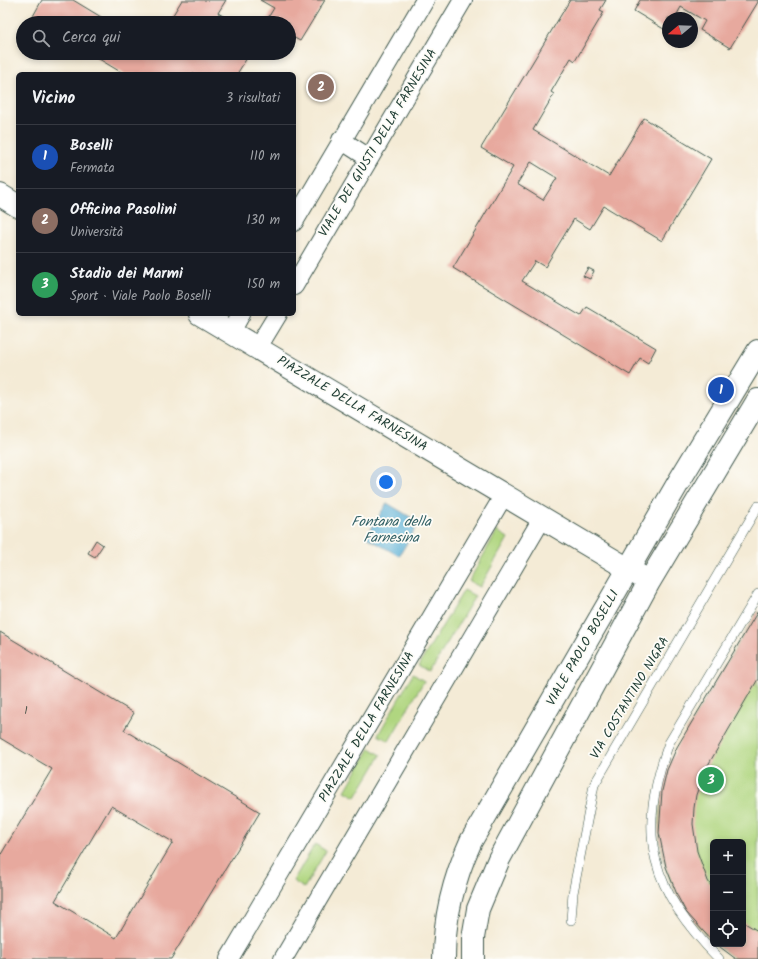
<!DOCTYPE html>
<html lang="it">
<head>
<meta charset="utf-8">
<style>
	:root { --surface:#171b24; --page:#20242c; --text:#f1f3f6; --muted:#9ea1a6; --line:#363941; --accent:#db2777 }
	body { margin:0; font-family:Kalam,sans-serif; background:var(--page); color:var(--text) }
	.controls { position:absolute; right:12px; bottom:12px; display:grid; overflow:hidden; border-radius:6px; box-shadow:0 2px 6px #0003 }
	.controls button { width:36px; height:36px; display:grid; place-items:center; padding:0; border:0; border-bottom:1px solid var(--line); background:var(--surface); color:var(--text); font:20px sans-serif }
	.compass { position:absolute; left:662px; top:12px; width:36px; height:36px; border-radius:50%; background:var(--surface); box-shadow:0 2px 6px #0003; rotate:251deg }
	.you { position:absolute; left:386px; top:482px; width:14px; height:14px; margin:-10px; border:3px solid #fff; border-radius:50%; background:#1a73e8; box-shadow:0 0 0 6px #1a73e833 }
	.badge { display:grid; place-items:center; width:26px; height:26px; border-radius:50%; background:var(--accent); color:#fff; font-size:13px; font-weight:700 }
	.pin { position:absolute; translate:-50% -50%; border:2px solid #fff; box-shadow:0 1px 4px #0006 }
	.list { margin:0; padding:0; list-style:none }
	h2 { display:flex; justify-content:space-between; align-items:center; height:52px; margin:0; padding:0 16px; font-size:17px }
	h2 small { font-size:13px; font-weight:400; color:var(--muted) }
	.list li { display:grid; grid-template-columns:26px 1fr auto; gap:12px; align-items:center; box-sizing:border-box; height:64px; padding:0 16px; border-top:1px solid var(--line) }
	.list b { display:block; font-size:15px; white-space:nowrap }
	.list p { margin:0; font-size:13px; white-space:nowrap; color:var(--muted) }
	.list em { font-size:13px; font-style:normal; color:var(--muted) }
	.icon { flex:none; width:22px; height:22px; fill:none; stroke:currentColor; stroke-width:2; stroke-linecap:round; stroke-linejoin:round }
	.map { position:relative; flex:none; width:758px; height:959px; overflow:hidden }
	.search { position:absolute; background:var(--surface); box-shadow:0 2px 6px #0003; left:16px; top:16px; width:280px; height:44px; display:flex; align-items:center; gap:10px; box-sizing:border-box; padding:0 14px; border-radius:22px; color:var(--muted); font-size:15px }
	.panel { position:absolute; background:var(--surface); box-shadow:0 2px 6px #0003; left:16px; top:72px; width:280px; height:244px; border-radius:6px }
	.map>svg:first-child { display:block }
	.green { fill:#b0d680; stroke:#688a5a }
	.water { fill:#57add4; stroke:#3b7584 }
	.building { fill:#e7a99e; fill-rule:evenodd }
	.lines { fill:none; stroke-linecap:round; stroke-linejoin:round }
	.lane-casing { stroke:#3f574c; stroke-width:10 }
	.street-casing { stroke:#3f574c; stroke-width:20 }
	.secondary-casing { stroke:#3f574c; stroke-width:24 }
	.lane { stroke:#fff; stroke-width:9 }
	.street { stroke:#fff; stroke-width:18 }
	.secondary { stroke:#fff; stroke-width:22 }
	.labels { text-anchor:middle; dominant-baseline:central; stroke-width:3.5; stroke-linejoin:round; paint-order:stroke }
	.number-label { font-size:11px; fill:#51584e }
	.street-label { font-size:13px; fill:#1f3d34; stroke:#fdfcf7 }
	.water-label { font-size:14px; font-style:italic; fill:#305f64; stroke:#fdfcf7 }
</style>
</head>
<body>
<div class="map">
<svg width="758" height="959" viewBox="0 0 758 959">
	<rect width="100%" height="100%" fill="#fdfcf7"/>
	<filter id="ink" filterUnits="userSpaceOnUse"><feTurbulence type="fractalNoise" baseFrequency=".025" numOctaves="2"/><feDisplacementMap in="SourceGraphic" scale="8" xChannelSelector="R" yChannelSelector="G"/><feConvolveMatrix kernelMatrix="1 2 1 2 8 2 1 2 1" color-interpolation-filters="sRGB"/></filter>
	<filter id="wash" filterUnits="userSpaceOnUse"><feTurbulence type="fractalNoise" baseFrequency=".012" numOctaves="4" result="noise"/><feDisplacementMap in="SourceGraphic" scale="16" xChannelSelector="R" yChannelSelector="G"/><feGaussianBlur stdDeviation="0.9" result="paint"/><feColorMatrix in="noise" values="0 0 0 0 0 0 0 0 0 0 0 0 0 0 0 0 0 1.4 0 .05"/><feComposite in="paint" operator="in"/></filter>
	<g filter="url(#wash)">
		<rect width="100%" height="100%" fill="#f4ebd6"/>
		<!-- green -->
		<g class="green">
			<path d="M497 531 508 538 480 587 469 581Z"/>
			<path d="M464 590 475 596 430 672 419 665Z"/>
			<path d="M758 611V959H736L716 944H743V842H713V942C693 924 678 902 669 877 643 804 671 756 708 695 725 667 741 639 758 611Z"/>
			<path d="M413 674 424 681 389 741 378 735Z"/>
			<path d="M370 748 381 755 356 797 345 791Z"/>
			<path d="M315 844 326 851 304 888 293 881Z"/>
		</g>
		<!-- water -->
		<path class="water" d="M387 503 412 518 408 524 416 528 399 556 366 537Z"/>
		<g id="blocks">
			<!-- building -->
			<g class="building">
				<path d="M42 0H73L111 23H39L32 18Z"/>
				<path d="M182 0H226L218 13 235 23H168Z"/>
				<path d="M260 0H325L300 41 289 35V23H269L266 21 274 8Z"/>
				<path d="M570 0H606L600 10 604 12 575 61 571 58 551 92 554 94 533 130 609 176 644 118 711 159 662 241 604 206 590 229 574 219 545 267 535 261 522 281 581 316 587 307 656 348 648 363 640 358 630 375 453 268 513 167 481 148ZM531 162 557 178 543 200 517 184Z"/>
				<path d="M640 0H758V2L730 48 700 30 705 21 681 7 675 18H668L667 31 634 11Z"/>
				<path d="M89 53H250L237 74H124Z"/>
				<path d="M588 268 594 271 590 279 583 276Z"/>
				<path d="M96 540 103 545 95 557 88 553Z"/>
				<path d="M758 611V679L704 772 696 795 694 808 693 824 697 851 708 881 713 889V942L686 912 678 897 666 867 659 833 662 791 667 770 677 747Z"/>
				<path d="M0 632 134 713 124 730 260 812 171 959H0V856L52 769 0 738ZM111 806 173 842 116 938 55 901Z"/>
				<path d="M743 922 758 931V959H736L716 944H743Z"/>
			</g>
		</g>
	</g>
	<g filter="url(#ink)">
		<use href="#blocks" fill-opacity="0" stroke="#3f574c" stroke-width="1"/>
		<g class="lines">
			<!-- lane casing -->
			<g class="lane-casing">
				<g id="lane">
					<path d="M571 920 573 893 594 785 758 506"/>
					<path d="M719 959C651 889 635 837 669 743L758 594"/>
				</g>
			</g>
			<!-- street casing -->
			<g class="street-casing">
				<g id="street">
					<path d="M341 140 369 158"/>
					<path d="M294 222 425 0"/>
					<path d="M294 286 463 0"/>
					<path d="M231 332 241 314"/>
					<path d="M258 347 278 314"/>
					<path d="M229 959 504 495"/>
					<path d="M283 959 543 517"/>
				</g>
			</g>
			<!-- secondary casing -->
			<g class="secondary-casing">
				<g id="secondary">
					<path d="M0 195 18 206"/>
					<path d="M200 314 640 576"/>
					<path d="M444 959C444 917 454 878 471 841L681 478 758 351"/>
					<path d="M473 959V938L478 909 499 859 649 582 758 400"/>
				</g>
			</g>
			<!-- lane -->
			<use href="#lane" class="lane"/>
			<!-- street -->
			<use href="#street" class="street"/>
			<!-- secondary -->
			<use href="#secondary" class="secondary"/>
		</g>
	</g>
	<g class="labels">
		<!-- number labels -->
		<g class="number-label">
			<text x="26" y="711">1</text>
		</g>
		<!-- street labels -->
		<g class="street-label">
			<text transform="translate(378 143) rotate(-59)">VIALE DEI GIUSTI DELLA FARNESINA</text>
			<text transform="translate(352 404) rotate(31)">PIAZZALE DELLA FARNESINA</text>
			<text transform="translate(583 648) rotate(-60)">VIALE PAOLO BOSELLI</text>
			<text transform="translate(630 698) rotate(-59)">VIA COSTANTINO NIGRA</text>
			<text transform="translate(367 727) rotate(-59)">PIAZZALE DELLA FARNESINA</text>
		</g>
		<!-- water labels -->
		<g class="water-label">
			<text x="391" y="522">Fontana della<tspan x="391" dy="16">Farnesina</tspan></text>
		</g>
	</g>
</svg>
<div class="controls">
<button>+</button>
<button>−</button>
<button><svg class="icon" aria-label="locate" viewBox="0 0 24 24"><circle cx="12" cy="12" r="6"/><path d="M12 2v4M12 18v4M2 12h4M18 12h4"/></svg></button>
</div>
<svg class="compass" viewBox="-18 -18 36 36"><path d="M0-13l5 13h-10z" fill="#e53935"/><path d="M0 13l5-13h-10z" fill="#9ea1a6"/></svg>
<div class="you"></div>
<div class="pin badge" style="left:721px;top:390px;background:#1a4fb4">1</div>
<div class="pin badge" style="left:321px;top:87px;background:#8d6e63">2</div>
<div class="pin badge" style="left:711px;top:780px;background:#2e9e5b">3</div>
<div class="search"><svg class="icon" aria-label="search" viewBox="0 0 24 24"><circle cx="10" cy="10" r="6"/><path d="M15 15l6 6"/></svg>Cerca qui</div>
<section class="panel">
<h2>Vicino<small>3 risultati</small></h2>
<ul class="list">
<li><span class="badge" style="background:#1a4fb4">1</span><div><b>Boselli</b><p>Fermata</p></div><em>110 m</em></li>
<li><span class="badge" style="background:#8d6e63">2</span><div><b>Officina Pasolini</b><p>Università</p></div><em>130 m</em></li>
<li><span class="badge" style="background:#2e9e5b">3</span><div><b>Stadio dei Marmi</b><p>Sport · Viale Paolo Boselli</p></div><em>150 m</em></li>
</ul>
</section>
</div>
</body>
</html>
